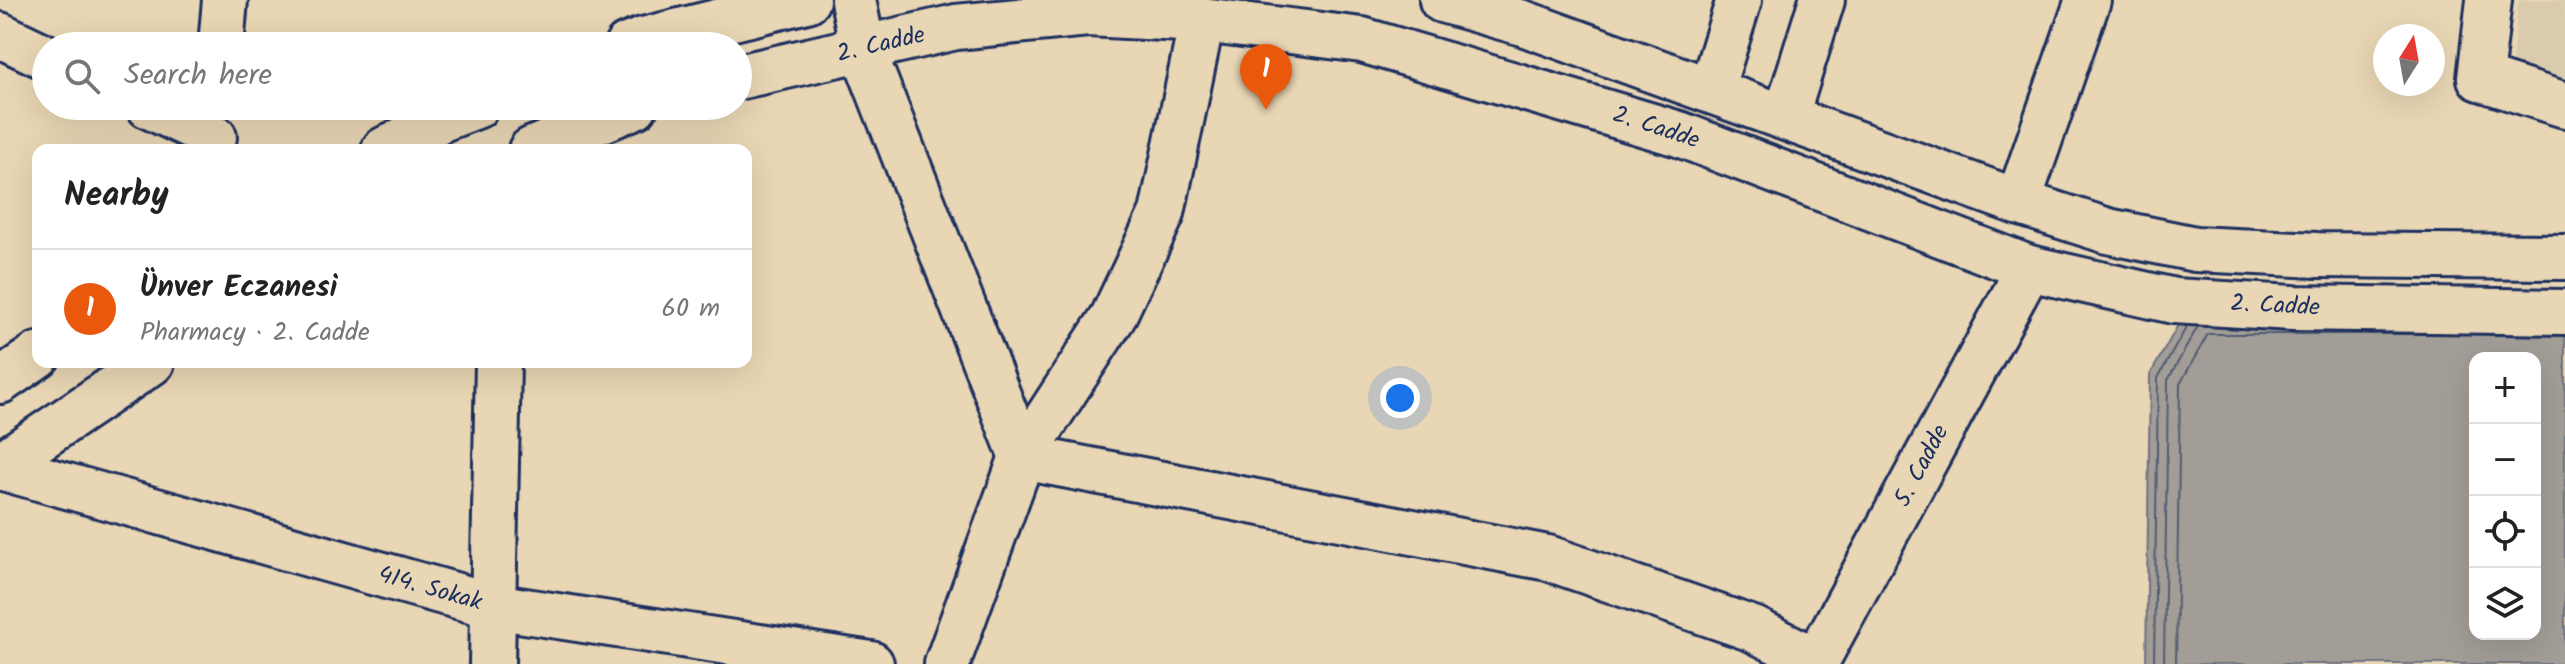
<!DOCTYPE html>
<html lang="en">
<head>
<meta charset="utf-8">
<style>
	:root { --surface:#fff; --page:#f6f6f6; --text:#222; --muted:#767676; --line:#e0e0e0; --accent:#ea580c }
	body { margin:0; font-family:Kalam,sans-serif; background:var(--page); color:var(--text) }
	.controls { position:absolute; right:24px; bottom:24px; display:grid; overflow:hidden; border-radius:16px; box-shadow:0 8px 32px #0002 }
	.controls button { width:72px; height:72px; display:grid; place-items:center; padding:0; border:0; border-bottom:2px solid var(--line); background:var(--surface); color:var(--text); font:40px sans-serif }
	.compass { position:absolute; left:2373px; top:24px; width:72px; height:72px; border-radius:50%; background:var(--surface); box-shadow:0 8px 32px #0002; rotate:11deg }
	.you { position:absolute; left:1400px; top:398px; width:28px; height:28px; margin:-20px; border:6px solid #fff; border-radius:50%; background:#1a73e8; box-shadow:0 0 0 12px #1a73e833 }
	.badge { display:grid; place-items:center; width:52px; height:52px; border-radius:50%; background:var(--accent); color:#fff; font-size:26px; font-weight:700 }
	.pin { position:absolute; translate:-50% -66px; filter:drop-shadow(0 2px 4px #0008) }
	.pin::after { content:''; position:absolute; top:42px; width:28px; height:24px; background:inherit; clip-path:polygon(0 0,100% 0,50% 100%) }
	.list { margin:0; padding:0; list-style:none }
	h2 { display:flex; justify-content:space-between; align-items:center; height:104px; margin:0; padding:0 32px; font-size:34px }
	h2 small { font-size:26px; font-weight:400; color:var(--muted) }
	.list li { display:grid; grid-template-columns:52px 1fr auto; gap:24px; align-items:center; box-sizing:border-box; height:120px; padding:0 32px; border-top:2px solid var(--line) }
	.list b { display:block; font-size:30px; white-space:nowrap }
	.list p { margin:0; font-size:26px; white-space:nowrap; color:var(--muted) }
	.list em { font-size:26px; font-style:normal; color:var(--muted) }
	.icon { flex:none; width:44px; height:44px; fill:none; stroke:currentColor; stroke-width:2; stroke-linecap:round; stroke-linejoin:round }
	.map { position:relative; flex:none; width:2565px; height:664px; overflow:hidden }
	.search { position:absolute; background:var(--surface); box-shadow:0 8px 32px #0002; left:32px; top:32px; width:720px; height:88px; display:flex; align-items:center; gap:20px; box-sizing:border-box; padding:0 28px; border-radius:44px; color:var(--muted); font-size:30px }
	.panel { position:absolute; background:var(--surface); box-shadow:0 8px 32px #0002; left:32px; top:144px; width:720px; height:224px; border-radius:16px }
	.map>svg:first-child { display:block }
	.built { fill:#dacaae }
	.water { fill:#a29d96; stroke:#6c7180; stroke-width:2; fill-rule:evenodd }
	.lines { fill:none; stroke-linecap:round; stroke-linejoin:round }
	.shore { stroke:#515b74; stroke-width:2 }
	.minor-casing { stroke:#1b2f5e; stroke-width:50 }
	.major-casing { stroke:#1b2f5e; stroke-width:50 }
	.minor { stroke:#e9d6b4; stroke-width:44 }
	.major { stroke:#e9d6b4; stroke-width:44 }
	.labels { text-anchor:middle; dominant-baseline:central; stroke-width:7; stroke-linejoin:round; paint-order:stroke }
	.street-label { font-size:24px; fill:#1b2f5e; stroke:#e9d6b4 }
</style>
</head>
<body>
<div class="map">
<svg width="2565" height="664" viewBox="0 0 2565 664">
	<rect width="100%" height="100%" fill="#e9d6b4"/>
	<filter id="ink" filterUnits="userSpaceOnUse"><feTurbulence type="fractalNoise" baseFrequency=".0125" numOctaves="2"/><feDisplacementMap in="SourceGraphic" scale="16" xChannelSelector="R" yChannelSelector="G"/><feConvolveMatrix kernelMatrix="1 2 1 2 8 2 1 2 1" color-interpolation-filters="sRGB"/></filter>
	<g filter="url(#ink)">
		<!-- built -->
		<path class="built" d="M2519 0H2565V81L2511 69Z"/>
		<!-- water -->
		<path class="water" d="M2191 302 2565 305V664H2146L2150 375ZM2475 358H2535V634H2475Z"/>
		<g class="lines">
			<!-- shore -->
			<g class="shore">
				<path d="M2154 664 2158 378 2187 326"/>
				<path d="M2164 664 2168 380 2198 326"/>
				<path d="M2176 664 2180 384 2208 334H2428"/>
			</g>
			<!-- minor casing -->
			<g class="minor-casing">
				<g id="minor">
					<path d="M2489 0 2480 78 2565 105"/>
					<path d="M0 35 46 57"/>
					<path d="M221 46 225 0"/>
					<path d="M863 50 1022 457 1548 558 1753 629 1817 661"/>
					<path d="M1711 90 1739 0"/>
					<path d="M149 106 214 137"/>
					<path d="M1786 116 1822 0"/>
					<path d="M2018 202 2088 0"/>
					<path d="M0 467 493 606 871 664"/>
					<path d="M492 664 498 362"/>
					<path d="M947 664 1022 457 1113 317 1162 213 1202 20"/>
				</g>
			</g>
			<!-- major casing -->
			<g class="major-casing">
				<g id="major">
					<path d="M853 0 863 50"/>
					<path d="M1442 0 1523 23 2018 202 2108 231 2195 249 2317 255 2565 257"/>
					<path d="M627 46 643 40 807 0"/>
					<path d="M738 77 956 27 1088 14 1202 20 1362 40 1679 134 2029 268 2174 301 2293 308 2565 312"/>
					<path d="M384 150 442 119 476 106"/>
					<path d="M531 150 635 106"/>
					<path d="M0 381 38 355"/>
					<path d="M0 465 152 362"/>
					<path d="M1815 664 2029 268"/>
				</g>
			</g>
			<!-- minor -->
			<use href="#minor" class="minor"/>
			<!-- major -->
			<use href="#major" class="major"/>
		</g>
	</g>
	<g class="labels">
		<!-- street labels -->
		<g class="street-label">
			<text transform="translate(881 45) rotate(-13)">2. Cadde</text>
			<text transform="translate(1656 128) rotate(18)">2. Cadde</text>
			<text transform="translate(2275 306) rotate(3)">2. Cadde</text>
			<text transform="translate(1922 466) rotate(-62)">5. Cadde</text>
			<text transform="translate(430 589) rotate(16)">414. Sokak</text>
		</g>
	</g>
</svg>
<div class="controls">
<button>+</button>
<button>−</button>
<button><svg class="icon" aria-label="locate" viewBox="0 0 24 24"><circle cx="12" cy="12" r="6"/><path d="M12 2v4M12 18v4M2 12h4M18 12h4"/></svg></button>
<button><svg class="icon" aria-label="layers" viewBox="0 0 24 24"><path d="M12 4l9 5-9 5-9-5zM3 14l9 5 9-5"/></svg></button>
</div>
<svg class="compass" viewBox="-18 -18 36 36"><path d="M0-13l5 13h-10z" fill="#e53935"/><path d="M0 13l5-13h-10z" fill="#767676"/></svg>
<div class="you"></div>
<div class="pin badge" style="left:1266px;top:110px">1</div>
<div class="search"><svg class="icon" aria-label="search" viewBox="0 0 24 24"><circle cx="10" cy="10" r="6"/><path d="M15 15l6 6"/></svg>Search here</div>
<section class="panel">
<h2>Nearby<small></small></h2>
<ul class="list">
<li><span class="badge">1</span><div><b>Ünver Eczanesi</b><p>Pharmacy · 2. Cadde</p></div><em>60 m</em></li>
</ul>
</section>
</div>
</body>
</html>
